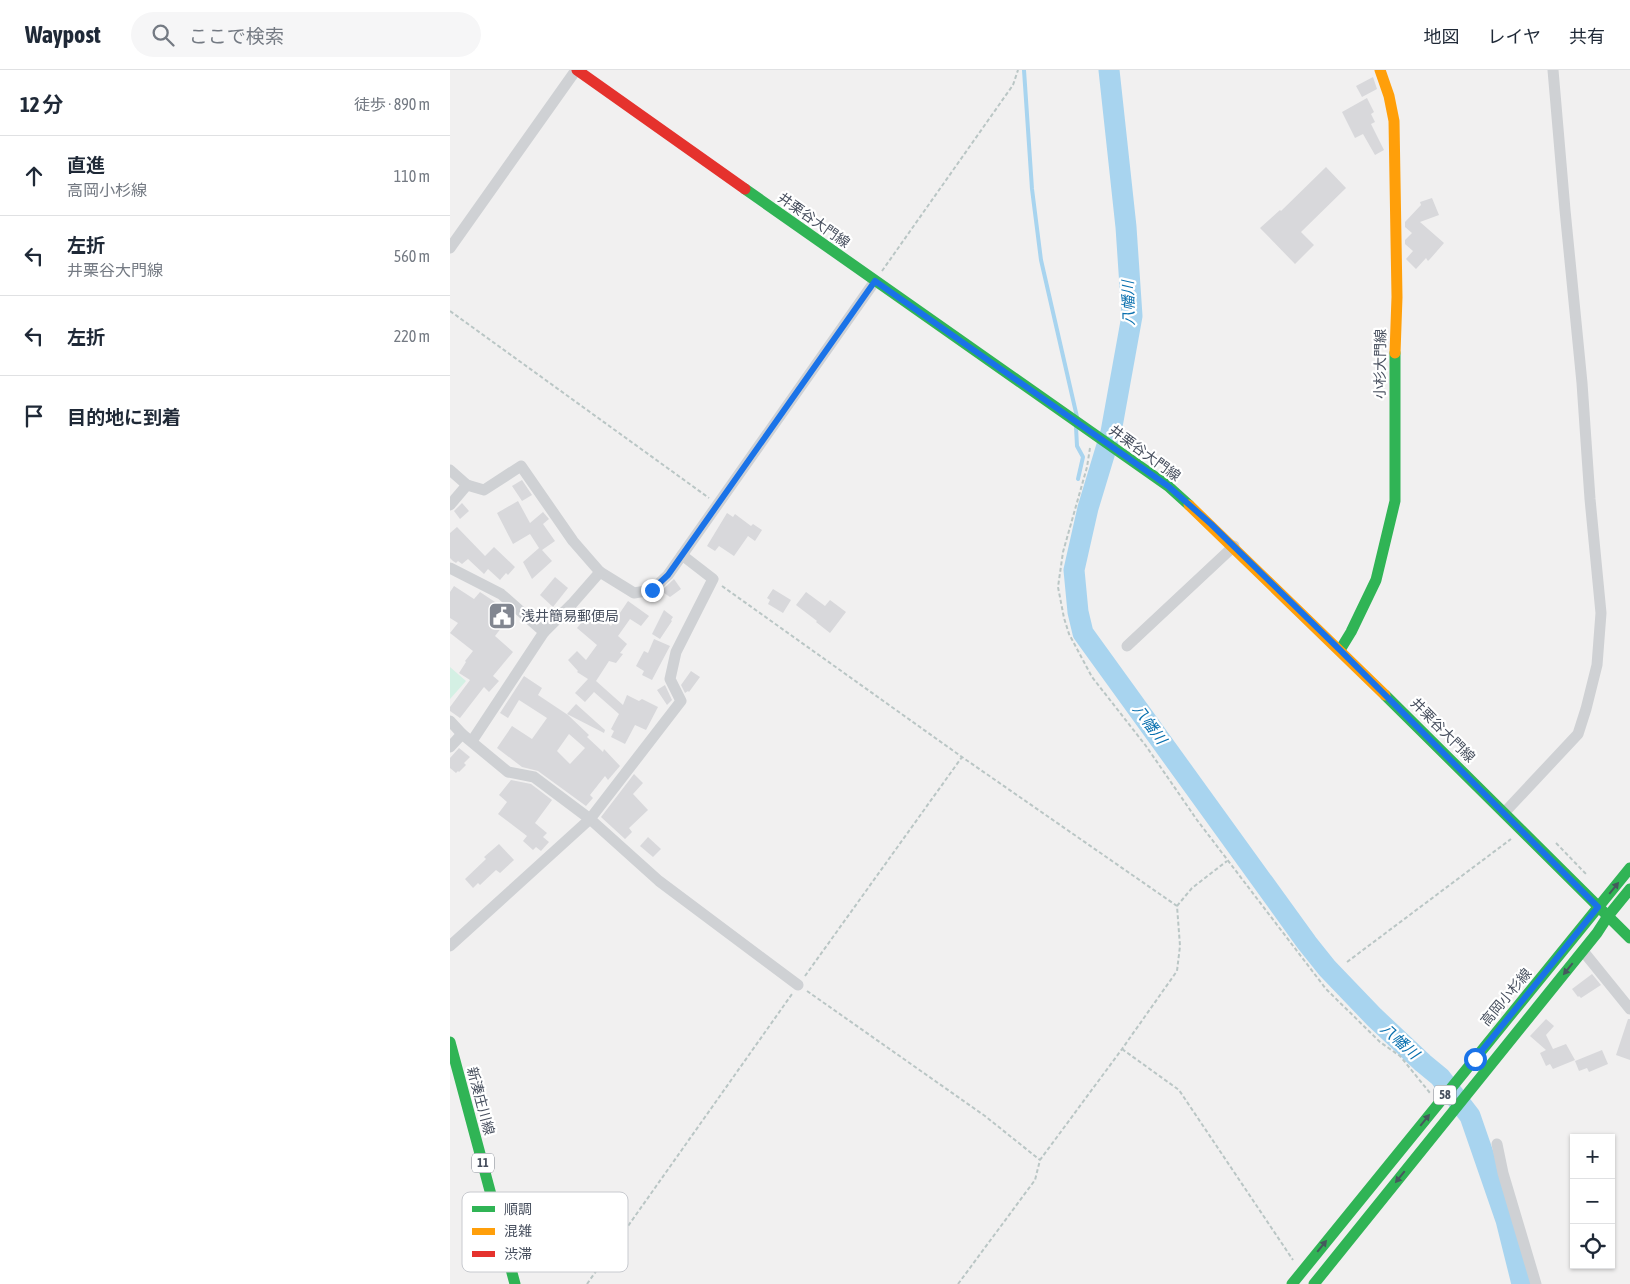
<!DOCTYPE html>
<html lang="ja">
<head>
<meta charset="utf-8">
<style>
	:root { --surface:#fff; --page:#f6f6f7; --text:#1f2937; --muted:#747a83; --line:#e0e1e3 }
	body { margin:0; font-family:"Asap Condensed","Noto Sans JP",sans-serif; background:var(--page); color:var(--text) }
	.controls { position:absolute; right:15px; bottom:15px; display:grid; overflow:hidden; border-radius:0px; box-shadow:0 1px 4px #0004 }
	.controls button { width:45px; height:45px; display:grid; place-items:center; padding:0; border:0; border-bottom:1px solid var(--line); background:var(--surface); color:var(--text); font:25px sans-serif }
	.stop { position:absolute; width:15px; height:15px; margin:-11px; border:4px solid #1a73e8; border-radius:50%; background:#fff }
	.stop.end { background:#1a73e8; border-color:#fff; box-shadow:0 1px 5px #0008 }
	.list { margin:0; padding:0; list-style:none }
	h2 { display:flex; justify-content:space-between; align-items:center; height:65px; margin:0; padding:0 20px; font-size:21px }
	h2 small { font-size:16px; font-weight:400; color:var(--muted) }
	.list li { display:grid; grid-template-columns:32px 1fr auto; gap:15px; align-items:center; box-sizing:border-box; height:80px; padding:0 20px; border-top:1px solid var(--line) }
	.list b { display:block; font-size:19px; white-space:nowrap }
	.list p { margin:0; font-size:16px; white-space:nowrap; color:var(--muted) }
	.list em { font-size:16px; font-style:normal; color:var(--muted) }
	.icon { flex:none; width:28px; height:28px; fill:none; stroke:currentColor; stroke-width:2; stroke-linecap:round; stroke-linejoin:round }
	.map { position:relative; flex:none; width:1180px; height:1214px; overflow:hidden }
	header { display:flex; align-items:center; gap:30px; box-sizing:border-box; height:70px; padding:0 25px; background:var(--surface); border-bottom:1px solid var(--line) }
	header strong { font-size:24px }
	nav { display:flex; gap:28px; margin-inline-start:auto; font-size:18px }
	.search { width:350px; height:45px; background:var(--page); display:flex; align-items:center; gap:12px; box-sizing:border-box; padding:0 18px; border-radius:28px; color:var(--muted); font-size:19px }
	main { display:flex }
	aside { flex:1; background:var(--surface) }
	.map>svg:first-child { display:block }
	.green { fill:#d4f0e4 }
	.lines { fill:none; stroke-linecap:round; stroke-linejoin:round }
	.stream { stroke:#a8d4ef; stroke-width:4 }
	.river { stroke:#a8d4ef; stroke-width:21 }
	.building { fill:#d8d8db; fill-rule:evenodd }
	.path { stroke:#bac6c5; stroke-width:2; stroke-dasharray:4 2.5; stroke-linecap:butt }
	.street { stroke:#cfd1d4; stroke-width:11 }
	.fast { stroke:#30b455; stroke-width:11 }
	.slow { stroke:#ff9f0a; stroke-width:11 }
	.jam { stroke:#e5322d; stroke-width:11 }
	.oneway { fill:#45595d }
	.route { stroke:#1a73e8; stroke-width:6 }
	.labels { text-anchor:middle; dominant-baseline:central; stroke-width:4.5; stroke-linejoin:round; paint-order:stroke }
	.shield { fill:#fff; stroke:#7e848e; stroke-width:1 }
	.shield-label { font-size:12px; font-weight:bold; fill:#474f5e }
	.street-label { font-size:14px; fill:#474f5e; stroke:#fff }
	.poi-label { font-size:14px; fill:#474f5e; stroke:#fff; text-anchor:start }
	.water-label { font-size:15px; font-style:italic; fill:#0970af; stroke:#fff }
	.key { fill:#fff; stroke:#c8cacf; stroke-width:1 }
	.key-label { font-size:14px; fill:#474f5e }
</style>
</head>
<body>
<header>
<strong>Waypost</strong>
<div class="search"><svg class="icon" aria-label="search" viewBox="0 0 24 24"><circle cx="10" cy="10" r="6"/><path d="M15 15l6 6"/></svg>ここで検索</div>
<nav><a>地図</a><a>レイヤ</a><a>共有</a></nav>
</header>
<main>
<aside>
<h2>12 分<small>徒歩 · 890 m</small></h2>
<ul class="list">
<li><svg class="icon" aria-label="ahead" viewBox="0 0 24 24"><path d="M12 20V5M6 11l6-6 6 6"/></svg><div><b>直進</b><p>高岡小杉線</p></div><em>110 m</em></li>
<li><svg class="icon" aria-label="left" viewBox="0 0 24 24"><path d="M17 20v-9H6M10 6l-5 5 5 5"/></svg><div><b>左折</b><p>井栗谷大門線</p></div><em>560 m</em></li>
<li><svg class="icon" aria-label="left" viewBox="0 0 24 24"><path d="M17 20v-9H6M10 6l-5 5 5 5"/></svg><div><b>左折</b></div><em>220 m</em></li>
<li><svg class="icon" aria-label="arrive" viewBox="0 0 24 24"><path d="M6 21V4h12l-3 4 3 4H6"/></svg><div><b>目的地に到着</b></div></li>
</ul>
</aside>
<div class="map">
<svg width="1180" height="1214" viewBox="0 0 1180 1214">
	<rect width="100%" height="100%" fill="#f1f0f0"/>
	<!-- green -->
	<path class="green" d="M0 597 16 611 0 629Z"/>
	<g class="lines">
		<!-- stream -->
		<g class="stream">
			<path d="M574 0 582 119 591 190 627 347"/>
			<path d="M626 357 627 376 633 387 628 409"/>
		</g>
		<!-- river -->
		<path class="river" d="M659 0 676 157 682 246 661 362 638 438 624 500 628 542 633 563 857 873 877 898 924 947 973 993 990 1007 1020 1046 1056 1150 1072 1214"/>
	</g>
	<!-- building -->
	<g class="building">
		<path d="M923 7 927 19 912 27 906 16Z"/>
		<path d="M917 28 924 42 921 44 925 52 921 54 934 80 925 85 913 64 905 68 892 42Z"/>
		<path d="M876 97 896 118 851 162 864 175 845 194 810 158 830 140 831 141Z"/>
		<path d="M982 128 989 145 970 152 994 173 980 189 978 191 976 188 966 199 956 189 963 181 955 174V170L962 163 955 157V152L971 135 970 132Z"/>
		<path d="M72 410 82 425 72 431 62 416Z"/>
		<path d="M68 431 80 453 93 442 99 449 93 454 105 471 92 480 102 491 82 509 73 492 89 478 80 464 63 474 47 443Z"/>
		<path d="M12 433 19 441 10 449 4 441Z"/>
		<path d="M277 443 283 447 285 444 301 456 303 454 312 460 305 471 298 466 284 486 269 476 265 481 257 476Z"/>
		<path d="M7 457 35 486 44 477 65 497 58 505 56 503 50 510 38 499 34 504 18 489 12 494 8 491 6 493 3 491 0 488V463Z"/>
		<path d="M105 507 118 518 103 537 90 525Z"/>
		<path d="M224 509 231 519 220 527 211 521Z"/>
		<path d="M4 516 24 529 30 522 51 536 52 535 62 544 45 566 63 582 43 606 49 611 39 622 34 617 10 648 0 641V637L20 610 9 603 16 592 15 591 23 581 0 563 8 553 0 548V522Z"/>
		<path d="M323 519 341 530 333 543 318 534 320 530 317 528Z"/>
		<path d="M356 522 375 536 380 530 396 542 380 563 366 552 367 551 346 535Z"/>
		<path d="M178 531 199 546 191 556 180 549 168 566 177 574 170 583 173 584 166 593 159 591 146 611 173 635 177 625 189 631 192 629 208 637 196 660 185 655 175 674 161 667 164 661 161 659 169 644 144 622 135 632 125 623 138 609 127 602 128 601 118 590 127 581 136 590 147 575 127 558 142 540 161 556Z"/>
		<path d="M214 540 223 547 221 550 222 551 210 569 202 564Z"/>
		<path d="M204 569 220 576 202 610 192 605 194 601 186 596 194 581 198 583Z"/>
		<path d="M241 601 250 607 239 622 238 621 235 623 231 615Z"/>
		<path d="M74 606 92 618 88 625 118 645 139 665 137 667 153 682 154 679 170 696 158 710 155 706 140 725 143 728 136 736 88 701 72 697 47 678 62 656 82 669 97 648 69 630 58 648 50 643ZM119 664 135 678 120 694 107 681Z"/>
		<path d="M215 615 222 630 217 635 207 620Z"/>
		<path d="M126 634 155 660 154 663 117 644Z"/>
		<path d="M9 678 20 687 14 693 16 695 9 702 8 701 6 703 0 698V688Z"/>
		<path d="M184 704 193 713 183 724 198 740 179 758 182 762 175 769 151 747Z"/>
		<path d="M61 710 81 714 102 730 85 753 97 763 93 767 99 772 91 781 86 777 83 780 73 771 77 766 48 744 57 732 49 725Z"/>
		<path d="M198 767 211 779 203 787 190 776Z"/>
		<path d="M49 774 64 790 50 803 46 800 30 815 28 813 23 818 15 809 36 789 34 787Z"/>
		<path d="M1142 904 1151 915 1131 928 1129 926 1128 927 1122 919Z"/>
		<path d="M1096 949 1104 956 1096 965 1103 979 1116 974 1125 990 1103 999 1100 994 1096 996 1090 983 1096 980 1080 966Z"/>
		<path d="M1178 949H1180V990L1166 985Z"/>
		<path d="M1152 980 1158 994 1139 1002 1137 998 1129 1001 1125 991Z"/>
	</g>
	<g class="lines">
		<!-- path -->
		<g class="path">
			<path d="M432 201 563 15 568 0"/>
			<path d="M0 241 259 428"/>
			<path d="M640 378 637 397 613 482 608 517 614 548 619 564 642 607 696 676 747 750 876 919 930 972 950 986 980 1023"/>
			<path d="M272 516 512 687 727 836 730 876 727 901 672 979 590 1090 585 1110 508 1214"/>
			<path d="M1106 773 1136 804"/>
			<path d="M727 836 742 818 777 791"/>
			<path d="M897 892 1061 769"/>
			<path d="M355 906 512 687"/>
			<path d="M357 921 535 1046 590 1090"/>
			<path d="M672 979 729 1020 843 1190"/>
			<path d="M137 1214 342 924"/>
		</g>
		<!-- street -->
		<g class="street">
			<path d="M0 178 126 0"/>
			<path d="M0 400 17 415 34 420 71 396 123 471 150 502 184 523 202 520 218 505 425 211"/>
			<path d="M0 435 17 415"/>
			<path d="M0 498 51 524 94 562"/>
			<path d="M677 576 784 476"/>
			<path d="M0 651 12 664 58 702 84 707 140 749 209 811 348 915"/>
			<path d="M22 671 94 562 122 534 150 502"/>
			<path d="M0 677 12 664"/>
			<path d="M1054 743 1128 664 1136 639 1147 595 1151 543 1140 429 1132 313 1115 140 1103 0"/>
			<path d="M0 876 140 749 231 631 220 609 226 582 263 509 232 485"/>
			<path d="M1133 881 1180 939"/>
			<path d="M1047 1074 1053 1103 1086 1214"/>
		</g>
		<!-- fast -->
		<g class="fast">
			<path d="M295 119 718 416 739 435"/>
			<path d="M890 580 901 562 926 510 945 431V283"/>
			<path d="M935 625 1180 868"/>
			<path d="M0 972 65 1214"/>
			<path d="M842 1214 1180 798"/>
			<path d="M864 1214 1147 863 1158 846 1180 819"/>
		</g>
		<!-- slow -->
		<g class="slow">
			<path d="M930 0 939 26 944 51 947 227 945 283"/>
			<path d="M739 435 935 625"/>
		</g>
		<!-- jam -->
		<path class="jam" d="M127 0 295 119"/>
	</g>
	<!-- one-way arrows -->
	<defs><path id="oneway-solid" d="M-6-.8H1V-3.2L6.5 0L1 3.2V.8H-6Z" transform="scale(1.25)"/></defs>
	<g class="oneway">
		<use href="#oneway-solid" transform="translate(1164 818) rotate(-51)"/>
		<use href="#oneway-solid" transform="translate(1118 899) rotate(129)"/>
		<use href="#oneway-solid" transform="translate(975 1050) rotate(-51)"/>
		<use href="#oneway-solid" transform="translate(950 1107) rotate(129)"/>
		<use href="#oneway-solid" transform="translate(872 1176) rotate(-51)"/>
	</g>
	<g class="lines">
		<!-- route -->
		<path class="route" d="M202 520 218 505 425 211 718 416 761 454 890 580 1148 837 1025 989"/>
	</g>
	<!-- icons -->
	<defs>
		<g id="civic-square" transform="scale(1.4375)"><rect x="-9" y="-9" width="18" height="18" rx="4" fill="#828791" stroke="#fff"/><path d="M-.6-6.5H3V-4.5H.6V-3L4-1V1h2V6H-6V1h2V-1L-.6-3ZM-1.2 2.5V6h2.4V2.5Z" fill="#fff"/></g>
	</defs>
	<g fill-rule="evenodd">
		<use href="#civic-square" x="52" y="546"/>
	</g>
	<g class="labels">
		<!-- shield labels -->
		<g class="shield">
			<rect x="984" y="1015.5" width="22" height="19" rx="4"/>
			<rect x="22" y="1083.5" width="22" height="19" rx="4"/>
		</g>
		<g class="shield-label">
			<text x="995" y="1025">58</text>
			<text x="33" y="1093">11</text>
		</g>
		<!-- street labels -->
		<g class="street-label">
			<text transform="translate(364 150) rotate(35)">井栗谷大門線</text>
			<text transform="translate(930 294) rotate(-89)">小杉大門線</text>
			<text transform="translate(695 383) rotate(36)">井栗谷大門線</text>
			<text transform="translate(993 660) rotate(45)">井栗谷大門線</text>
			<text transform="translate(1056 927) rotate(-50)">高岡小杉線</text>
			<text transform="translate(31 1031) rotate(75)">新湊庄川線</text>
		</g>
		<!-- poi labels -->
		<g class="poi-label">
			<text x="71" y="546">浅井簡易郵便局</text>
		</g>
		<!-- water labels -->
		<g class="water-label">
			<text transform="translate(678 233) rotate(-91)">八幡川</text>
			<text transform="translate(700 654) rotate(54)">八幡川</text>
			<text transform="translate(950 971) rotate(42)">八幡川</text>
		</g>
	</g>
	<!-- legend -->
	<rect x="12" y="1122" width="166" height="80" rx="8" class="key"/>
	<rect x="22" y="1136" width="23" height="6" fill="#30b455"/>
	<rect x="22" y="1158" width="23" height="7" fill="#ff9f0a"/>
	<rect x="22" y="1181" width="23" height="6" fill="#e5322d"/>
	<g class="key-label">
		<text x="54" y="1144">順調</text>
		<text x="54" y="1166">混雑</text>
		<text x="54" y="1189">渋滞</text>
	</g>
</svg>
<div class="controls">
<button>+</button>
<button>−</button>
<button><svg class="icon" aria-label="locate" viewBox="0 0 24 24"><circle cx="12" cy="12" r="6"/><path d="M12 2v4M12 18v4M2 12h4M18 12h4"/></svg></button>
</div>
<div class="stop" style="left:1025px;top:989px"></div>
<div class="stop end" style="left:202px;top:520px"></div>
</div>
</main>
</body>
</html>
